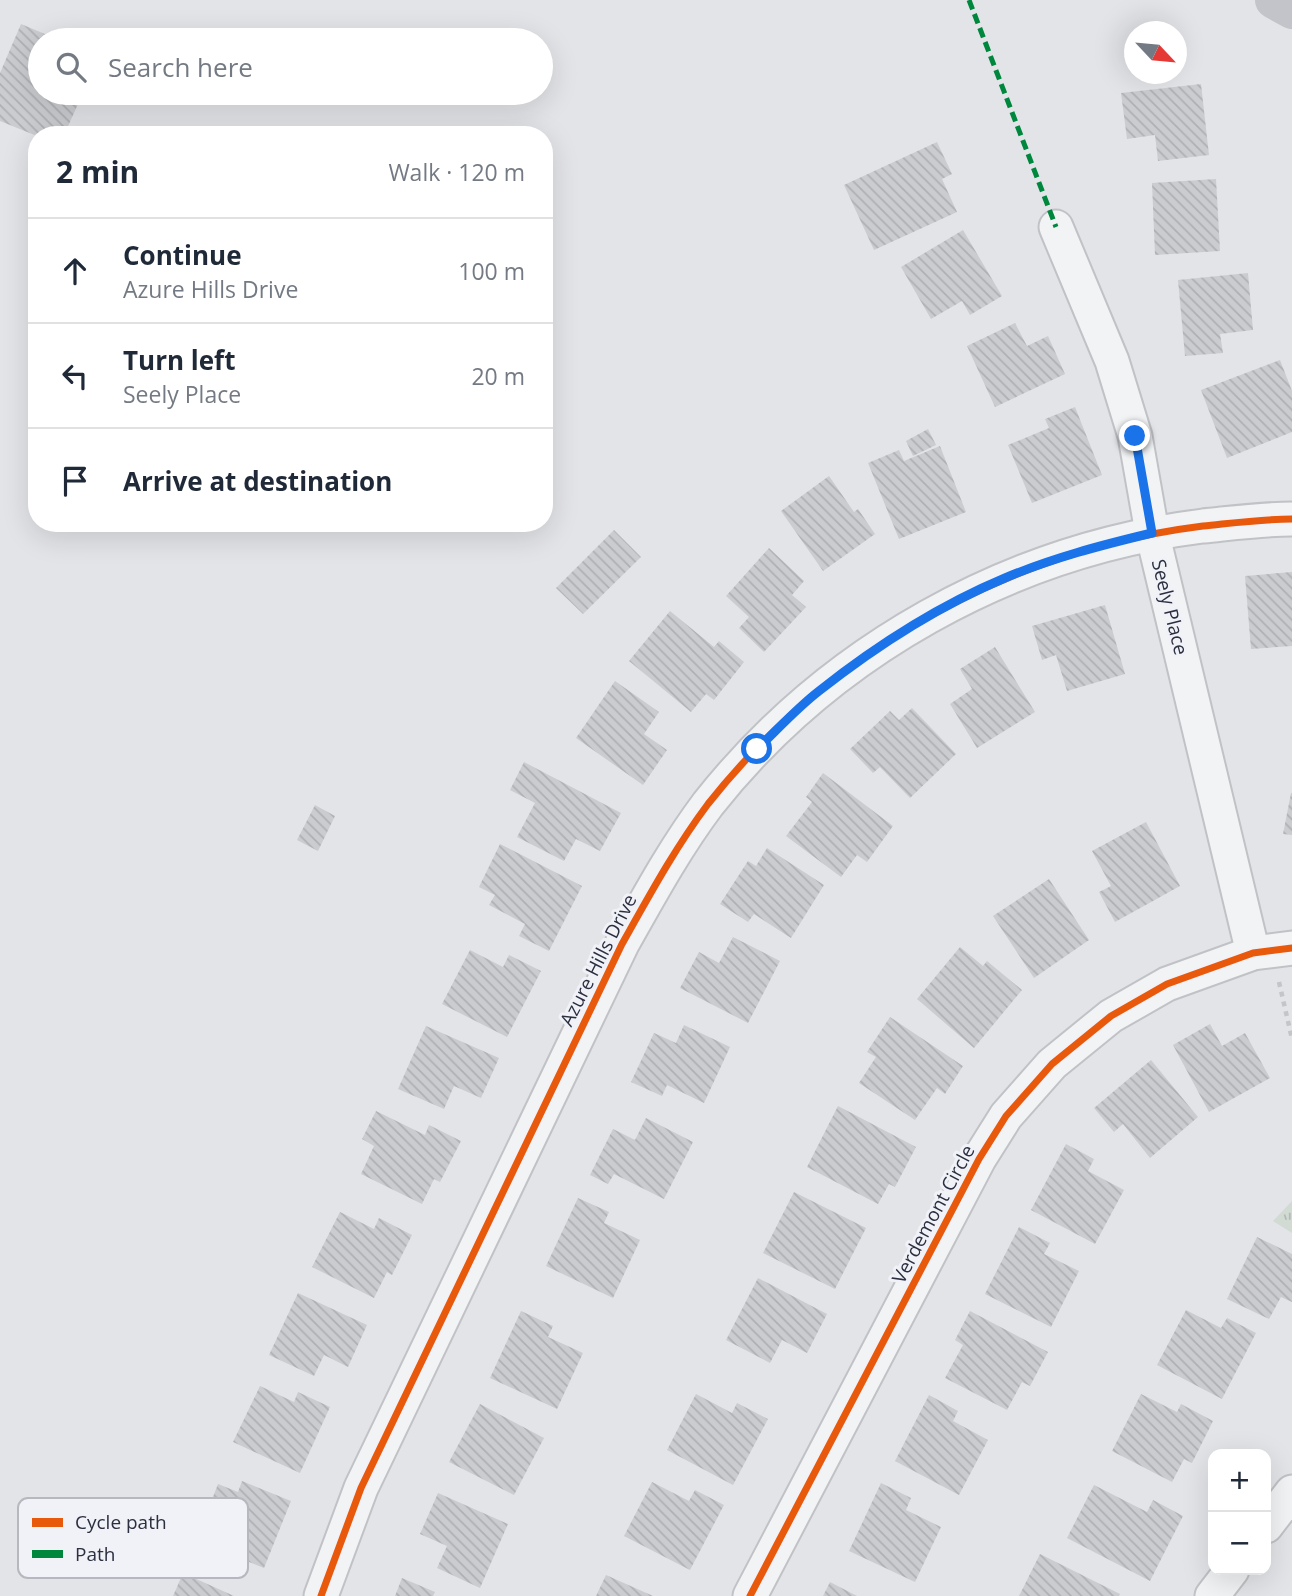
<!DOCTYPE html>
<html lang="en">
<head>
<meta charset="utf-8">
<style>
	:root { --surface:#fff; --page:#f2f2f3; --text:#1f2937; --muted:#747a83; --line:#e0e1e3 }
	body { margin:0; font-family:"Open Sans",sans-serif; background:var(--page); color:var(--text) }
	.controls { position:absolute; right:21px; bottom:21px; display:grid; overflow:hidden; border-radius:14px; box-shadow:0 7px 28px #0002 }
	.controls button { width:63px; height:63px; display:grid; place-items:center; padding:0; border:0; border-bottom:2px solid var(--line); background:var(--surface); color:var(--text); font:35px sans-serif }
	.compass { position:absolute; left:1124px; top:21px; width:63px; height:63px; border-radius:50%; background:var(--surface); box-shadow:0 7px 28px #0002; rotate:116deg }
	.stop { position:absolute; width:21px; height:21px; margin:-16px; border:5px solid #1a73e8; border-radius:50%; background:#fff }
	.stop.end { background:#1a73e8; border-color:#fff; box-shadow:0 2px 7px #0008 }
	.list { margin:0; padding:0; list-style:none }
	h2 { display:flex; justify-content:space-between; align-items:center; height:91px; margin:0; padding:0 28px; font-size:30px }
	h2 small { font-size:23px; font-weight:400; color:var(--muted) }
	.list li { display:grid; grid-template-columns:46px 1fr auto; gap:21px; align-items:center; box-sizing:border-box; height:105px; padding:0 28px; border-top:2px solid var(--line) }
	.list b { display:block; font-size:26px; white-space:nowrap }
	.list p { margin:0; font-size:23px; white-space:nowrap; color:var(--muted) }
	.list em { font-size:23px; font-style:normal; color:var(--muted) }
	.icon { flex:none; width:38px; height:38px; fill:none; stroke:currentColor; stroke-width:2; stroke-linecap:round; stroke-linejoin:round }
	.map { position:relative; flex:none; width:1292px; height:1596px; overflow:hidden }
	.search { position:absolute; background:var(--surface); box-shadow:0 7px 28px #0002; left:28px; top:28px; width:525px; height:77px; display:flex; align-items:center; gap:18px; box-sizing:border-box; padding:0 24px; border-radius:38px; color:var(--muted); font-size:26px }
	.panel { position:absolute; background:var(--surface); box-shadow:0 7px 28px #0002; left:28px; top:126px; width:525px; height:406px; border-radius:28px }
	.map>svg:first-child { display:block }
	.park { fill:url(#park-tufts) }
	.building { fill:url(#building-back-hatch) }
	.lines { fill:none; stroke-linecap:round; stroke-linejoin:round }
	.minor-casing { stroke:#c1c2c6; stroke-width:37 }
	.path { stroke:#c4c5c9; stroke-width:4.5; stroke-dasharray:5 5; stroke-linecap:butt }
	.minor { stroke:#f2f3f5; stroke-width:33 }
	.secondary { stroke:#c3c4c9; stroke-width:38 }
	.quiet { stroke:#00873e; stroke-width:5; stroke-dasharray:10 5; stroke-linecap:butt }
	.cycleway-casing { stroke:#f1f2f7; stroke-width:11 }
	.cycleway { stroke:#e8590c; stroke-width:7 }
	.route { stroke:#1a73e8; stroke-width:9 }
	.labels { text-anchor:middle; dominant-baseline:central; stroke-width:6; stroke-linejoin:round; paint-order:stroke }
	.street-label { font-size:19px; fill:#2b2f3f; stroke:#f1f2f7 }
	.key { fill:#f1f2f7; stroke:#b6b8c0; stroke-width:2 }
	.key-label { font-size:19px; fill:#2b2f3f }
</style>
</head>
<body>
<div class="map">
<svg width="1292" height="1596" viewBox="0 0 1292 1596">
	<defs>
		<pattern id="park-tufts" width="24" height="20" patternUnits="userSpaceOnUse" patternTransform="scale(1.75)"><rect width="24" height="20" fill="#d2dad4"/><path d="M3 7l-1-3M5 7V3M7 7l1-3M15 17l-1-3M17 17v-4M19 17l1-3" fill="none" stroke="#b4bbb7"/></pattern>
		<pattern id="building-back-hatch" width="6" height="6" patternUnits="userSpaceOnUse" patternTransform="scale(1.75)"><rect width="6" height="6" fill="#cbccd0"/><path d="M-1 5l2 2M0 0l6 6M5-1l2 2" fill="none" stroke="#aeb0b4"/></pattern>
	</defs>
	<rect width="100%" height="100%" fill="#e3e4e8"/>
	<!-- park -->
	<path class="park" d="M1292 1201V1233L1273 1221Z"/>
	<!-- building -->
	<g class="building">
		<path d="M21 24 59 40H40V93H83L64 135 37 136 0 121V73Z"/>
		<path d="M1201 84 1209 155 1158 161 1155 135 1127 139 1121 93Z"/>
		<path d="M937 142 952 174 942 179 957 212 874 250 844 185Z"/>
		<path d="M1216 179 1220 251 1155 255 1152 183Z"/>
		<path d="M963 230 1002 296 970 315 962 301 931 319 901 267Z"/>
		<path d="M1248 273 1253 330 1220 334 1223 353 1185 356 1178 280Z"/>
		<path d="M1015 323 1027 346 1048 336 1065 374 995 407 967 346Z"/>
		<path d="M1280 360 1292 391V432L1227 458 1201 390Z"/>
		<path d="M1075 407 1102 475 1032 503 1008 445 1049 428 1045 419Z"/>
		<path d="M928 429 936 445 913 456 906 441Z"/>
		<path d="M940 446 966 512 899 539 868 463 899 450 904 461Z"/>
		<path d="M829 476 854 512 858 509 875 534 823 571 781 511Z"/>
		<path d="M614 530 641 557 583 614 556 588Z"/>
		<path d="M769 548 804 581 792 595 806 607 764 652 739 628 749 617 726 596Z"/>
		<path d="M1292 572V646L1251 649 1245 576Z"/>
		<path d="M1105 605 1125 674 1067 691 1056 655 1042 660 1032 626Z"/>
		<path d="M670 611 714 647 719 641 744 662 714 700 706 694 691 712 629 661Z"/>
		<path d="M995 647 1035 712 977 748 950 704 972 689 960 669Z"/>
		<path d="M615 681 659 712 644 734 667 750 643 785 576 738Z"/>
		<path d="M912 708 956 754 910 798 880 767 873 773 850 749 890 711 899 720Z"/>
		<path d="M524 762 621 813 600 851 576 839 564 861 517 837 535 803 510 790Z"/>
		<path d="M823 773 893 826 867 862 857 855 841 877 786 836 812 802 806 797Z"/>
		<path d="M1291 793H1292V835L1283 834Z"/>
		<path d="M315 805 335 816 318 851 297 840Z"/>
		<path d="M1146 822 1180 886 1115 922 1099 892 1111 886 1092 851Z"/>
		<path d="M500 844 582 886 549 951 519 936 525 924 489 905 495 895 479 887Z"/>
		<path d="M767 848 824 885 791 938 754 914 748 922 720 904 748 861 756 866Z"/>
		<path d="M1049 879 1089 940 1034 978 993 916Z"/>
		<path d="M733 937 780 961 748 1023 680 988 699 952 719 963Z"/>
		<path d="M960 947 983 966 987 961 1022 990 974 1048 917 999Z"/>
		<path d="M470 950 503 967 509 955 541 971 507 1037 442 1004Z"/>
		<path d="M890 1017 963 1066 945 1094 937 1088 915 1120 859 1083 876 1057 867 1052Z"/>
		<path d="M1210 1024 1222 1046 1245 1033 1270 1078 1209 1112 1173 1045Z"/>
		<path d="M684 1025 730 1047 704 1103 667 1085 662 1096 631 1082 654 1033 676 1043Z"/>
		<path d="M426 1026 499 1058 481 1098 454 1086 444 1109 398 1089Z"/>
		<path d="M1151 1060 1198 1117 1150 1158 1123 1124 1114 1132 1094 1108Z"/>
		<path d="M838 1106 916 1147 895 1187 889 1184 878 1204 807 1167Z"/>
		<path d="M376 1111 425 1135 429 1125 461 1141 440 1182 434 1179 422 1204 361 1174 374 1146 362 1139Z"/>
		<path d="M646 1118 693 1142 664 1199 614 1174 608 1184 590 1175 613 1129 635 1140Z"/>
		<path d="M1066 1144 1094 1159 1088 1171 1124 1190 1095 1244 1031 1210Z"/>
		<path d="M794 1192 866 1228 835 1289 763 1253Z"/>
		<path d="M578 1198 609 1212 604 1223 640 1240 613 1298 546 1266Z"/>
		<path d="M340 1212 374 1229 379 1218 412 1235 392 1275 387 1272 374 1298 312 1267Z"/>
		<path d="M1019 1227 1050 1243 1044 1254 1079 1271 1051 1327 985 1294Z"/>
		<path d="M1257 1237 1292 1254V1302L1281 1297 1269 1319 1227 1299Z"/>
		<path d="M758 1278 827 1314 807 1353 782 1340 770 1363 726 1340Z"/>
		<path d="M298 1293 367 1325 348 1367 324 1355 314 1376 269 1355Z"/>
		<path d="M1186 1310 1221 1328 1227 1318 1256 1333 1222 1399 1157 1365Z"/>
		<path d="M521 1311 553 1326 548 1337 583 1353 557 1409 490 1378Z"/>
		<path d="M970 1311 1048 1352 1030 1386 1022 1382 1007 1410 945 1378 963 1345 955 1340Z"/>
		<path d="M260 1386 294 1402 298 1392 330 1407 300 1473 233 1442Z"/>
		<path d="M696 1394 732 1413 737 1403 768 1419 733 1485 667 1450Z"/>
		<path d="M1141 1394 1177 1412 1181 1404 1213 1421 1192 1463 1184 1459 1172 1482 1112 1451Z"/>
		<path d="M929 1395 958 1411 953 1421 988 1440 959 1495 895 1461Z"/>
		<path d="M480 1404 544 1438 514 1495 449 1462Z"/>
		<path d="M242 1481 291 1501 264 1568 196 1541 218 1484 238 1492Z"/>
		<path d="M652 1482 689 1501 695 1490 724 1505 690 1570 624 1536Z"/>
		<path d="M881 1483 911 1498 906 1510 941 1527 915 1582 849 1551Z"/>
		<path d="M1094 1485 1147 1512 1153 1500 1183 1516 1150 1581 1067 1538Z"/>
		<path d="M438 1493 508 1524 480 1588 437 1568 447 1546 420 1534Z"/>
		<path d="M1040 1554 1120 1594 1119 1596H1019Z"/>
		<path d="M183 1573 234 1596H173Z"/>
		<path d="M606 1575 653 1596H596Z"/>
		<path d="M402 1578 435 1592 433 1596H395Z"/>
		<path d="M830 1582 857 1596H823Z"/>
	</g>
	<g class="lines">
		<!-- minor casing -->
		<g class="minor-casing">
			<g id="minor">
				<path d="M1056 227 1112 361 1135 436 1152 532 1253 953"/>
				<path d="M1266 1526 1292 1492"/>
				<path d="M321 1596 361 1488 622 944C649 896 675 848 708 804 829 651 1010 550 1203 526 1233 523 1262 519 1292 519"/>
				<path d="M750 1596 979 1159 1006 1116 1052 1064 1111 1016 1167 984 1253 953 1292 948"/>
				<path d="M1212 1596 1232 1570"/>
			</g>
		</g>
		<!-- path -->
		<path class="path" d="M1279 982 1292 1039"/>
		<!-- minor -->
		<use href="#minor" class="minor"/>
		<!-- secondary -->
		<path class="secondary" d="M1274 0 1292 10"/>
		<!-- quiet -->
		<path class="quiet" d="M969 0 1056 227"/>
		<!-- cycleway casing -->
		<g class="cycleway-casing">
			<g id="cycleway">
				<path d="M321 1596 361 1488 622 944C649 896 675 848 708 804 829 651 1010 550 1203 526 1233 523 1262 519 1292 519"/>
				<path d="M750 1596 979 1159 1006 1116 1052 1064 1111 1016 1167 984 1253 953 1292 948"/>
			</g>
		</g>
		<!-- cycleway -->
		<use href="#cycleway" class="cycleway"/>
	</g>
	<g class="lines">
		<!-- route -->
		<path class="route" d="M757 749C777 730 797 708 819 691 876 646 938 606 1005 578 1052 558 1102 545 1152 533L1135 436"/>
	</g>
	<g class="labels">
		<!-- street labels -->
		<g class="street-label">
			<text transform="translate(1170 607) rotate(76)">Seely Place</text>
			<text transform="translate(598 960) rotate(-63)">Azure Hills Drive</text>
			<text transform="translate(933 1214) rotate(-62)">Verdemont Circle</text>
		</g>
	</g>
	<!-- legend -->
	<rect x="18" y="1498" width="230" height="80" rx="10" class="key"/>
	<rect x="32" y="1518" width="31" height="9" fill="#e8590c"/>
	<rect x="32" y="1550" width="31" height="8" fill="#00873e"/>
	<g class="key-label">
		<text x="75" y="1529">Cycle path</text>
		<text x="75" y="1561">Path</text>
	</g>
</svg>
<div class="controls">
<button>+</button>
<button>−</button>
</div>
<svg class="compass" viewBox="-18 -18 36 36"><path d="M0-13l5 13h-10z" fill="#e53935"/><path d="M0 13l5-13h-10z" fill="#747a83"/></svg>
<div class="stop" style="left:757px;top:749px"></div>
<div class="stop end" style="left:1135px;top:436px"></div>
<div class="search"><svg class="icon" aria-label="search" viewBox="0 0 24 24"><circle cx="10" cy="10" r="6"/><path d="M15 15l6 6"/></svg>Search here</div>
<section class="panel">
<h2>2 min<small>Walk · 120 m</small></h2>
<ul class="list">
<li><svg class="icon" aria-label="ahead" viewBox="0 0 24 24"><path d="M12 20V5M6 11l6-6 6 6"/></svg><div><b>Continue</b><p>Azure Hills Drive</p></div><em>100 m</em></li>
<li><svg class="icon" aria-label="left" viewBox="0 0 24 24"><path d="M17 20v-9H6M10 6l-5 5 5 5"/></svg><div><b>Turn left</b><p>Seely Place</p></div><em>20 m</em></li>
<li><svg class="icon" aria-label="arrive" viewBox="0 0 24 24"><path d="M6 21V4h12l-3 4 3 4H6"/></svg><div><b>Arrive at destination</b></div></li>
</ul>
</section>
</div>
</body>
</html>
